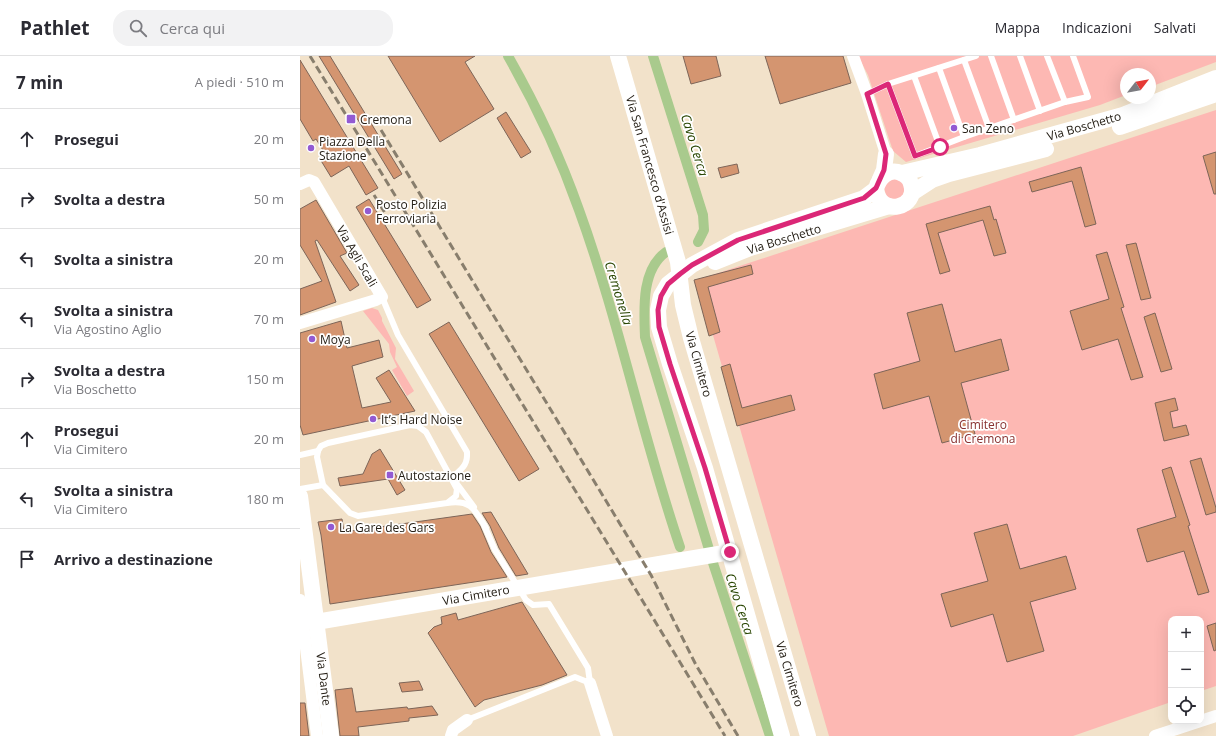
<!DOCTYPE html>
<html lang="it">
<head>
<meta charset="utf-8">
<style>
	:root { --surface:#fff; --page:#f2f2f3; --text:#2b2b33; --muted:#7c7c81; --line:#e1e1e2 }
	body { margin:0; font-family:"Open Sans",sans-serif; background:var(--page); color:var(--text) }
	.controls { position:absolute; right:12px; bottom:12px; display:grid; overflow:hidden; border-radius:8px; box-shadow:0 4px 16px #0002 }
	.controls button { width:36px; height:36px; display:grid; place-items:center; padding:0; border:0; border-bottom:1px solid var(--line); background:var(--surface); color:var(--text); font:20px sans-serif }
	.compass { position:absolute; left:820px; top:12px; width:36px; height:36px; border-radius:50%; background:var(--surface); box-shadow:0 4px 16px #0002; rotate:59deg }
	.stop { position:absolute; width:12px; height:12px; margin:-9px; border:3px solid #db2777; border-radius:50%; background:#fff }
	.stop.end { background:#db2777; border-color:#fff; box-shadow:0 1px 4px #0008 }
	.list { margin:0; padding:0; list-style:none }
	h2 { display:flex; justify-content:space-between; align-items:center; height:52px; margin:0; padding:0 16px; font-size:17px }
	h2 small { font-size:13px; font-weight:400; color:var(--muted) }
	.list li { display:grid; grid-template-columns:26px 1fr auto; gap:12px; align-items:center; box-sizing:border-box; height:60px; padding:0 16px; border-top:1px solid var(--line) }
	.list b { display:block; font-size:15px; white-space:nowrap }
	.list p { margin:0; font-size:13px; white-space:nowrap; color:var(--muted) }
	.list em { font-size:13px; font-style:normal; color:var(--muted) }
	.icon { flex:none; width:22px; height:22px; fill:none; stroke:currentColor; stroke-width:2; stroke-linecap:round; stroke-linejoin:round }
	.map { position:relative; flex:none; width:916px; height:680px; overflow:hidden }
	header { display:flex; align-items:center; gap:24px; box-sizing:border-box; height:56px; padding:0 20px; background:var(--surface); border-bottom:1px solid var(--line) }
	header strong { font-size:19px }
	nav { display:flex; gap:22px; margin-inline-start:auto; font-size:14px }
	.search { width:280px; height:36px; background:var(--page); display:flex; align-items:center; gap:10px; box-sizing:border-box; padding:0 14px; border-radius:16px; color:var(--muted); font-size:15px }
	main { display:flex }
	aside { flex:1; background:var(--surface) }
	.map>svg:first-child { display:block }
	.green { fill:#fdb8b3 }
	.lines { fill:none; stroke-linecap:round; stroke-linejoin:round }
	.canal { stroke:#a9ca8d; stroke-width:10 }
	.building { fill:#d49570; stroke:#7d6558 }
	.lane { stroke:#fff; stroke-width:6 }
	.street { stroke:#fff; stroke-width:12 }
	.secondary { stroke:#fff; stroke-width:16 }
	.rail { stroke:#887e6d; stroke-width:3; stroke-dasharray:8 4; stroke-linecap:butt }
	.route { stroke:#db2777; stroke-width:5 }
	.poi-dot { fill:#935ad2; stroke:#fff; stroke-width:1.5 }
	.labels { text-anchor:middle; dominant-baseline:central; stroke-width:3.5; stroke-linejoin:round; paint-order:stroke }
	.poi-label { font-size:12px; fill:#262017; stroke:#fff; text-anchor:start }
	.street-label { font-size:12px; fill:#262017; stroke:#fff }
	.park-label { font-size:12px; fill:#893130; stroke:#fff }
	.water-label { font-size:13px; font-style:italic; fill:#284500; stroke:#fff }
</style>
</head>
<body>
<header>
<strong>Pathlet</strong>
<div class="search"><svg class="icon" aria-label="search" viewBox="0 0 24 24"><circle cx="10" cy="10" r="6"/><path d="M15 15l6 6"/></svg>Cerca qui</div>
<nav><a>Mappa</a><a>Indicazioni</a><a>Salvati</a></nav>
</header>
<main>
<aside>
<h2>7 min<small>A piedi · 510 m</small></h2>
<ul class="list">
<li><svg class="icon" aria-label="ahead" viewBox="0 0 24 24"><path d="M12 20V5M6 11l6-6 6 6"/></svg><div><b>Prosegui</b></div><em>20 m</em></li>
<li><svg class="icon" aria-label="right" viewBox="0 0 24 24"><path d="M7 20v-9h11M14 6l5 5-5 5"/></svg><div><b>Svolta a destra</b></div><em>50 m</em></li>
<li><svg class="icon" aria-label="left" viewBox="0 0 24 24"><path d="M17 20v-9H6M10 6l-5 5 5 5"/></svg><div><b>Svolta a sinistra</b></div><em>20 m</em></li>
<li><svg class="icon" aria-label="left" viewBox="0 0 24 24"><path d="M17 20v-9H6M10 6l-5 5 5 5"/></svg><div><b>Svolta a sinistra</b><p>Via Agostino Aglio</p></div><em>70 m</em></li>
<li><svg class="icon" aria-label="right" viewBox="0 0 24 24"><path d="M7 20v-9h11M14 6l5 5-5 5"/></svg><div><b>Svolta a destra</b><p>Via Boschetto</p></div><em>150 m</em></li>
<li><svg class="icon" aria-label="ahead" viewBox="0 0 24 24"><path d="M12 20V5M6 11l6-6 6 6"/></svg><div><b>Prosegui</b><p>Via Cimitero</p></div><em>20 m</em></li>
<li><svg class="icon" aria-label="left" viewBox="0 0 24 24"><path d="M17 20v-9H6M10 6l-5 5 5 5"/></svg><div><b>Svolta a sinistra</b><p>Via Cimitero</p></div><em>180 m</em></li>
<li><svg class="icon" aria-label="arrive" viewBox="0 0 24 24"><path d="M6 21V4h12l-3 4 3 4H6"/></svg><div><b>Arrivo a destinazione</b></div></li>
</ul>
</aside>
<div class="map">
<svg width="916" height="680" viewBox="0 0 916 680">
	<rect width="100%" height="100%" fill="#f2e2ca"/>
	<!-- green -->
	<g class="green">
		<path d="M558 0H916V6L850 31V18H826V39L800 49 606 106 593 95 568 19Z"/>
		<path d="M916 54V630L901 635V563H871V646L773 680H529L397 224Z"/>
		<path d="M592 121 606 128 602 143H587L583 128Z"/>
		<path d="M72 252 78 254 82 262V265L96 292 95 303 114 335 107 340 92 314 97 311 90 296 89 288 63 255Z"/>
	</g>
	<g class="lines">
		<!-- canal -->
		<g class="canal">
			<path d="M208 0C236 49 260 100 279 154 319 264 342 380 380 491"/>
			<path d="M353 0 403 159 404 174 398 186"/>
			<path d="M366 196C341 214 344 253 345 281L414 510 470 680"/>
		</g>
	</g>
	<!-- building -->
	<g class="building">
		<path d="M19 0H30L102 118 94 123Z"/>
		<path d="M88 0H175L165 6 194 53 140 86Z"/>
		<path d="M383 0H416L421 20 391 28Z"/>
		<path d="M465 0H543L551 27 480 48Z"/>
		<path d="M0 4 78 132 66 139 49 110 31 121 20 103 26 99 16 83 13 85 0 63Z"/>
		<path d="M206 56 231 96 221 102 197 62Z"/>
		<path d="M916 96V138H914L903 100Z"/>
		<path d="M437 108 439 117 421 122 418 112Z"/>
		<path d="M781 111 796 168 785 171 772 125 732 136 729 126Z"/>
		<path d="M69 143 131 244 117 252 56 151Z"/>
		<path d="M16 144 47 197 40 200 59 229 50 235 17 184 15 185 36 246 0 259V233L22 225 0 189V153Z"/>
		<path d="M690 150 694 164 696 163 706 197 694 200 683 164 638 177 650 215 640 218 626 168Z"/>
		<path d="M836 187 851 242 841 244 826 189Z"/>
		<path d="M807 196 824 251 821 252 843 321 831 324 818 283 782 294 770 255 809 243 796 199Z"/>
		<path d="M451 209 453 218 408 231 420 276 409 280 394 224Z"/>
		<path d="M642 248 655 296 701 283 709 314 661 327 675 378 642 387 629 340 583 353 574 318 620 305 607 257Z"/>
		<path d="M855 257 872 313 861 316 844 261Z"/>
		<path d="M41 265 47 292 79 284 83 301 52 310 62 352 91 346 76 322 89 314 115 355 3 379 0 369V277Z"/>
		<path d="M149 266 239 413 219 425 129 278Z"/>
		<path d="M430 308 442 352 491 339 495 354 437 370 421 311Z"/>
		<path d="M875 342 878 354 870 356 873 372 886 369 889 379 864 385 855 347Z"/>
		<path d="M80 393 105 434 97 439 88 423 40 430 38 422 63 418 72 398Z"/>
		<path d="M901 402 916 452V456L906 459 890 405Z"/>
		<path d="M871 411 890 469 888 470 909 536 898 539 884 495 847 506 837 473 876 461 862 414Z"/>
		<path d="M191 456 228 518 216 520 199 492 190 470 182 457Z"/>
		<path d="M172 458 180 470 191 496 207 521 30 548 21 479 18 466 42 463 44 476Z"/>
		<path d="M707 468 720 513 766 500 776 533 730 546 744 595 707 606 693 558 651 571 641 538 688 525 674 477Z"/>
		<path d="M222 546 267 619 242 629 184 644 175 651 128 577 134 571 142 568 141 561 156 557 158 564Z"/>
		<path d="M916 567V594L914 595 907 570Z"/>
		<path d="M119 625 123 634 102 636 99 627Z"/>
		<path d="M52 632 56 656 107 651 108 653 132 650 138 659 109 662V665L58 671 59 680H40L35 634Z"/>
		<path d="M0 647H5L9 680H0Z"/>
	</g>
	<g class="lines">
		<!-- lane -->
		<g class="lane">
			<path d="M691 0 714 64"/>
			<path d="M720 0 740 55"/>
			<path d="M747 0 765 46"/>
			<path d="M664 4 689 72"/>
			<path d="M639 12 664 81"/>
			<path d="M614 20 640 91"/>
			<path d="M588 28 615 100 664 81 765 46 788 41 773 0"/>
			<path d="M567 38 588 28 676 0"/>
			<path d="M82 241 98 279 167 396C168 410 161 413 152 422"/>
			<path d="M0 399 18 395"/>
			<path d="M157 428 174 451"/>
			<path d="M0 433 23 429"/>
			<path d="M147 447 156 440 157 433 126 376 118 370 110 369 28 387 21 390 18 395 17 401 23 429 50 457 58 460 147 447C171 443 175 454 186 472"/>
			<path d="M167 664 275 621 290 627 288 612 249 548 233 549 226 544 195 494 184 469"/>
		</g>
		<!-- street -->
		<g class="street">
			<path d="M553 0 567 38 586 98"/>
			<path d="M0 128 9 124 14 126 82 241 76 244 0 267"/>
			<path d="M0 544 17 680"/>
			<path d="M290 627 307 680"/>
			<path d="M151 680 153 674 167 664"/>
			<path d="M855 680 916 660"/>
		</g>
		<!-- secondary -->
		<g class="secondary">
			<path d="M318 0 378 206 383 249 391 282 508 680"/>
			<path d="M820 71 916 38"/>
			<path d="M602 117 680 99 823 59 916 22"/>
			<path d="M580 123 584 114 586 98"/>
			<path d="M612 137 632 124 649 118 746 93"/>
			<path d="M415 206 450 192 589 150"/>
			<path d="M0 440 31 680"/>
			<path d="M16 566 430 496"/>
			<path d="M482 680 405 412 370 308 359 271 358 254 361 240 368 228 392 209 438 184 564 142 576 133C579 121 589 112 601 117 606 119 610 123 611 128 619 152 580 162 576 133"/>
		</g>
		<!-- rail -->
		<g class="rail">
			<path d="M10 0 425 680"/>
			<path d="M81 74 351 519 396 609 438 680"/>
			<path d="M74 139 88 162"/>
		</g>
	</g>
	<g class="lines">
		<!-- route -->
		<path class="route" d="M430 496 405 412 370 308 359 271 358 254 361 240 368 228 380 218 392 209 438 184 564 142 576 132 584 114 586 98 567 38 588 28 615 100 640 91"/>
	</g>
	<!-- markers -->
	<g class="poi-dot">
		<rect x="46" y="58" width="10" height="10" rx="2"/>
		<circle cx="654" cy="72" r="4"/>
		<circle cx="11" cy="92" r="4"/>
		<circle cx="68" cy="155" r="4"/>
		<circle cx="12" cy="283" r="4"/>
		<circle cx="73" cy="363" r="4"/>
		<rect x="86" y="415" width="8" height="8" rx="2"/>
		<circle cx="31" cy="471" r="4"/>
	</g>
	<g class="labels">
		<!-- poi labels -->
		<g class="poi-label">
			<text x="60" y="63">Cremona</text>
			<text x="662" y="72">San Zeno</text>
			<text x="19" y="85">Piazza Della<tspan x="19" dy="14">Stazione</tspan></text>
			<text x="76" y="148">Posto Polizia<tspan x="76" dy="14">Ferroviaria</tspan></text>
			<text x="20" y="283">Moya</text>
			<text x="81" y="363">It’s Hard Noise</text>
			<text x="98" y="419">Autostazione</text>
			<text x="39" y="471">La Gare des Gars</text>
		</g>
		<!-- street labels -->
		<g class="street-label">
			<text transform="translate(784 70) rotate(-16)">Via Boschetto</text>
			<text transform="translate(350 109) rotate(74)">Via San Francesco d'Assisi</text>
			<text transform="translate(484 183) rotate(-17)">Via Boschetto</text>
			<text transform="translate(57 200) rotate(60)">Via Agli Scali</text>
			<text transform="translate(399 308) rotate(74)">Via Cimitero</text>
			<text transform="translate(176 539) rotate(-10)">Via Cimitero</text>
			<text transform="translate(490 618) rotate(73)">Via Cimitero</text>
			<text transform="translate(24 623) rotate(83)">Via Dante</text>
		</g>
		<!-- park labels -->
		<g class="park-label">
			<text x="683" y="368">Cimitero<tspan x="683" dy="14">di Cremona</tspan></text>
		</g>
		<!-- water labels -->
		<g class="water-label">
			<text transform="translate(395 89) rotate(73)">Cavo Cerca</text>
			<text transform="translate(319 237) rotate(73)">Cremonella</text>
			<text transform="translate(440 548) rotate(72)">Cavo Cerca</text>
		</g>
	</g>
</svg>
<div class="controls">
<button>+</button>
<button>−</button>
<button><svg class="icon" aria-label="locate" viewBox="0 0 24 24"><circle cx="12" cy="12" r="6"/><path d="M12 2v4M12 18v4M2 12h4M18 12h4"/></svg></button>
</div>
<svg class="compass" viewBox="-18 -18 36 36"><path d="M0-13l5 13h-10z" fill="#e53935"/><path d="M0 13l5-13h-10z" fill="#7c7c81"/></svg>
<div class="stop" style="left:640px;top:91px"></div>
<div class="stop end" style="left:430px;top:496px"></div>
</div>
</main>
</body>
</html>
